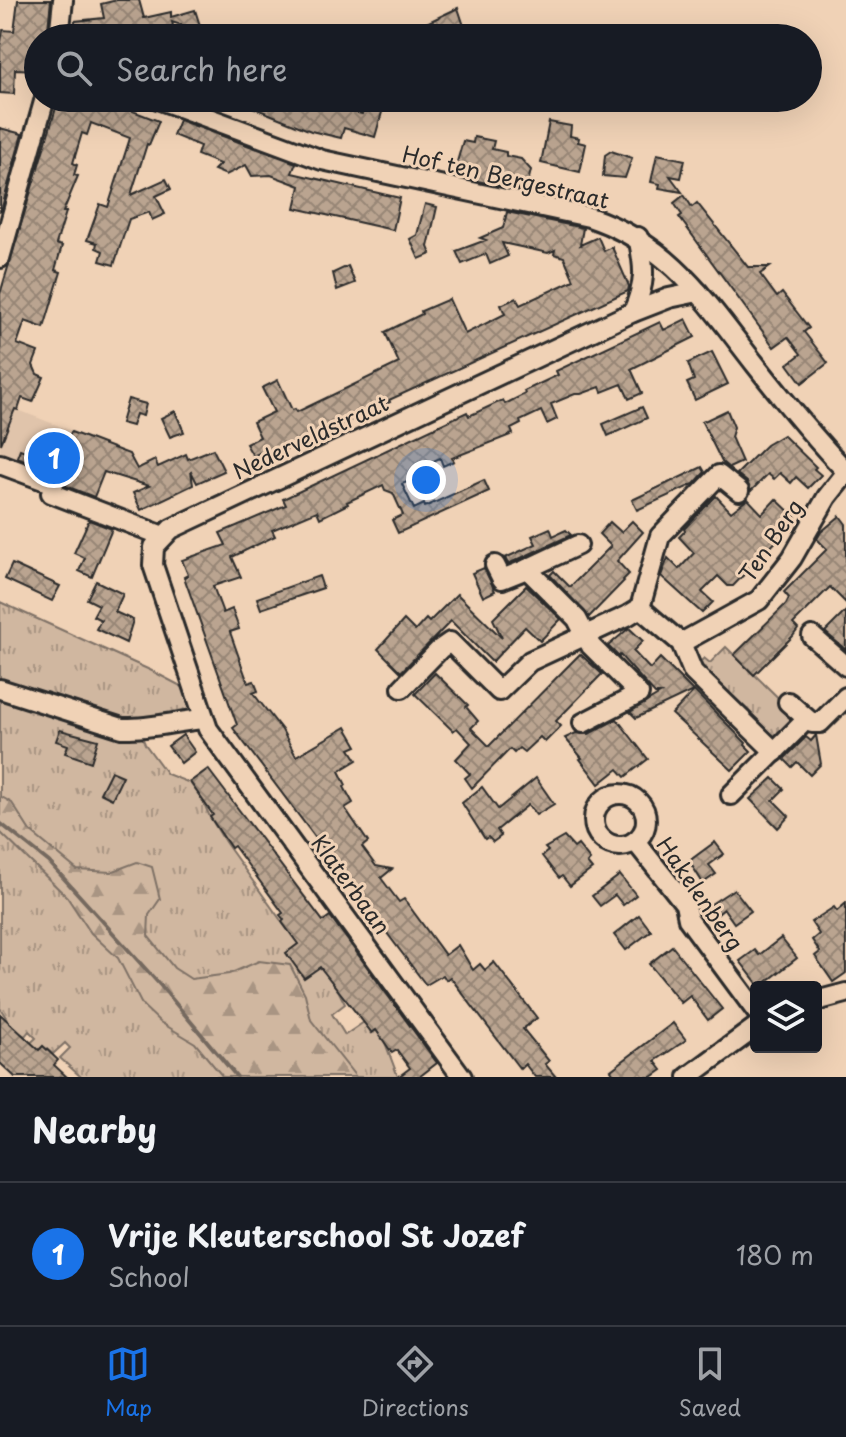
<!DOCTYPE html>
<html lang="en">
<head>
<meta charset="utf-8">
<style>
	:root { --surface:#171b24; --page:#20242c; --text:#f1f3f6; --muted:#9ea1a6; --line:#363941; --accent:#1a73e8 }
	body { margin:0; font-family:"Playpen Sans",sans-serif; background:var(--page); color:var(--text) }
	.controls { position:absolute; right:24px; bottom:24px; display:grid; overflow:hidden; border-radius:8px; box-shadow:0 8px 32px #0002 }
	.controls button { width:72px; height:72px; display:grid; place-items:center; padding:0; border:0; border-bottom:2px solid var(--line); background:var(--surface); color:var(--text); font:40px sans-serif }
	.you { position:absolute; left:426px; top:480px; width:28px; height:28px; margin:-20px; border:6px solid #fff; border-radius:50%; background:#1a73e8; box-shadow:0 0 0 12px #1a73e833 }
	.badge { display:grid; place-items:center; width:52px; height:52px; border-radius:50%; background:var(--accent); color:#fff; font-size:26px; font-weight:700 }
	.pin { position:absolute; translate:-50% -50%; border:4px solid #fff; box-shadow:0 2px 8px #0006 }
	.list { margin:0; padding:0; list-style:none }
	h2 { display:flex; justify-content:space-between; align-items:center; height:104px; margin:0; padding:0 32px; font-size:34px }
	h2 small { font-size:26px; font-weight:400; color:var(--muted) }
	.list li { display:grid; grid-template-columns:52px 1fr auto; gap:24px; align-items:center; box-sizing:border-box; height:144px; padding:0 32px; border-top:2px solid var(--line) }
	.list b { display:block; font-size:30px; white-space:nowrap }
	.list p { margin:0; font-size:26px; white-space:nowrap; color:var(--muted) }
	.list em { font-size:26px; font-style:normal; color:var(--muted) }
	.icon { flex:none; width:44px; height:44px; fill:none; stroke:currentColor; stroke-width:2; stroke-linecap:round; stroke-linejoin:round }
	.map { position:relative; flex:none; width:846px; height:1077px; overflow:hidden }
	.search { position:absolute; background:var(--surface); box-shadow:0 8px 32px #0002; left:24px; right:24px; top:24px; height:88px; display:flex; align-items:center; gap:20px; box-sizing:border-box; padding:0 28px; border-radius:44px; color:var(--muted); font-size:30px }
	.sheet { height:248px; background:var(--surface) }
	nav { display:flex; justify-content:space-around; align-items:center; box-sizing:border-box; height:112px; border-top:2px solid var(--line); background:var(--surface); font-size:22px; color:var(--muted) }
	nav a { display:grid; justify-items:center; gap:4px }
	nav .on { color:var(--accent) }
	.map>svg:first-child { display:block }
	.built { fill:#e0c4ab }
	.grass { fill:url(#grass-tufts); stroke:#7e7166; stroke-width:2 }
	.forest { fill:url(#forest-firs); stroke:#7e7166; stroke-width:2 }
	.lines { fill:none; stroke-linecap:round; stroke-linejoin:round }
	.stream { stroke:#74695f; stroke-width:4 }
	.building { fill:url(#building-cross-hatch); stroke:#2b2b2b; stroke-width:2 }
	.minor-casing { stroke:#2b2b2b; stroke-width:24 }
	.minor { stroke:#f0d2b6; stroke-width:18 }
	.labels { text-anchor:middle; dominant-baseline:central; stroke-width:6; stroke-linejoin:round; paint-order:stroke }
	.street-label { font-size:22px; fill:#2b2b2b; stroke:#f0d2b6 }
</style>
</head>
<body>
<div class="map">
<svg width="846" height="1077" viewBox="0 0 846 1077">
	<defs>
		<pattern id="grass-tufts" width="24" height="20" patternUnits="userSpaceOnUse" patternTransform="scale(2)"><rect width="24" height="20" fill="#d0b7a0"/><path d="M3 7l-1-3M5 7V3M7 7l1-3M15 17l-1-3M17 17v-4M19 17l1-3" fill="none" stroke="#a99583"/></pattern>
		<pattern id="forest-firs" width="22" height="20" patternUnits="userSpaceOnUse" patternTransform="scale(2)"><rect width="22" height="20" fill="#d0b7a0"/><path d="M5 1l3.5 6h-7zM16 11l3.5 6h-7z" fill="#a99583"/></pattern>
		<pattern id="building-cross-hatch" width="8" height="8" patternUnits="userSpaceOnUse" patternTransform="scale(2)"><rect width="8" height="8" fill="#baa490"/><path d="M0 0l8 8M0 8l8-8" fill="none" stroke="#978676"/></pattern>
	</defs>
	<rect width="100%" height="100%" fill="#f0d2b6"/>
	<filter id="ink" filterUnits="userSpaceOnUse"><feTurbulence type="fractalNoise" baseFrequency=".0125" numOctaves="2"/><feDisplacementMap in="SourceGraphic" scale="16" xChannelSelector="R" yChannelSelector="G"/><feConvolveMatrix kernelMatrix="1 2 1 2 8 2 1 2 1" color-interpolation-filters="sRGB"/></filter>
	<g filter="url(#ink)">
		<!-- built -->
		<path class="built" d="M0 403 113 447 91 504 0 469Z"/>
		<!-- grass -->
		<g class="grass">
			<path d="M0 602 152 671 198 695 204 719 139 730 145 744 167 774 190 783 202 799 210 817 225 842 282 922 287 929 292 925 339 992 345 1004 332 1014 345 1035 364 1022 372 1033 376 1030 384 1040 398 1077H81L60 1058 70 1048 65 1043 53 1054 43 1046 33 1056 25 1048 36 1038 29 1031 25 1036 14 1030 0 1008Z"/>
			<path d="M726 647 799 718 776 742 698 664 704 658 710 663Z"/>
		</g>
		<!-- forest -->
		<path class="forest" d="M0 796 12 803 30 831 77 870 111 872 137 862 152 867 160 899 149 915 148 936 174 968 191 979 229 974 259 961 290 965 305 994 311 1020 356 1077H223L195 1043 160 1022 142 1005 118 958 91 933 67 897 0 832Z"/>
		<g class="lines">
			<!-- stream -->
			<path class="stream" d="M0 823 49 862 161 986 237 1077"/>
		</g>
		<!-- building -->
		<g class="building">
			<path d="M18 0H51L47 38H38V70L15 69 14 94 0 93V47L3 30 14 31Z"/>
			<path d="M117 0H139L144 18 171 12V17L195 10 202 32 172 22 173 26 124 38H74L75 21 104 18 101 4Z"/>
			<path d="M458 8 468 38H453L450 32 437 38H395Z"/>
			<path d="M59 98H73L109 110 112 103 159 121 149 145 147 144 131 195 166 179 171 189 156 196 165 214 152 220 149 212 129 219 114 265 100 261 103 251 96 248 97 243 87 240 100 204 108 207 130 138 91 123 87 135 82 133 73 163 77 165 74 175 78 176 63 212H66L56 244 62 246 55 270 61 272 44 328 25 321 17 344 38 352 33 365 37 374 44 377 33 402 22 398 18 410 15 409 1 444 0 294Z"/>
			<path d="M230 98H305L319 104 362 114 366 98H386L375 137 344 128 341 138 311 131Z"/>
			<path d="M179 120 296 163 292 173 400 198 393 230 295 208 300 186 271 175 252 176 246 165 226 175 214 170 220 164 197 155 200 146 173 135Z"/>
			<path d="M549 122 571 126 570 136 579 138 578 142 586 144 580 172 541 163Z"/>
			<path d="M0 128 22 134 1 211H0Z"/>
			<path d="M474 137 494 141 492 149 506 152V156L521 159 531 170 526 191 453 176 463 141 473 143Z"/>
			<path d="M611 151 632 158 625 178 603 176 605 155Z"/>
			<path d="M657 154 685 160 681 178 670 176 682 192 659 188 660 184 651 182Z"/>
			<path d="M684 195 692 207 697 203 748 267H770L760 274 777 297 782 293 809 328 804 332 828 363 802 383 788 364 801 354 788 337 774 347 679 217 682 215 674 203Z"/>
			<path d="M425 204 437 207 428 247 431 254 419 259 410 239 417 235Z"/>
			<path d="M507 212 583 228 580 245 598 237 604 251 612 247 629 286 628 291 389 400 390 402 332 429 262 460 259 453 253 456 246 444 260 437 253 422 274 412 262 388 278 380 292 410 295 409 297 412 399 363 385 332 422 314 421 311 449 299 465 334 505 314 501 305 516 298 520 305 574 280 564 257 554 254 555 250 548 253 502 243 508 256 490 264 486 254 462 264 456 251 486 240 480 238 503 228Z"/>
			<path d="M348 266 355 283 337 290 333 273Z"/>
			<path d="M686 319 695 337 631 369 642 393 629 399 622 384 602 392 600 387 581 394H575L551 404 557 419 547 424 541 411 520 421 521 424 511 429 513 434 452 458 454 461 443 466 440 458 411 471 415 479 402 484 414 509 424 504 425 507 484 480 489 491 398 533 392 520 403 515 393 493 385 490 383 485 347 502 348 504 320 518 317 511 272 530 275 536 232 557 241 577 213 586 223 613 232 609 239 629 230 632 248 683 254 681 258 691 253 693 282 730 296 756 346 727 357 746 350 749 357 760 339 771 346 785 344 787 353 803 345 808 368 842 362 847 376 866 392 869 381 878 399 902 404 899 445 955 458 945 473 970 480 964 485 970 494 962 537 1018 523 1029 549 1061 545 1064 556 1077H535L525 1064 520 1069 450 977 446 980 443 975 426 985 233 728 237 725 184 577 188 575 182 560 226 545 220 533 286 505 283 499 467 412 469 416 503 400 505 404 525 394 524 391 558 375 556 371 660 322 664 330Z"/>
			<path d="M712 352 728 384 695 400 687 383 694 380 688 363Z"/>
			<path d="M128 399 146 404 143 416 136 414 132 426 121 423Z"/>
			<path d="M642 407 647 418 608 436 603 424Z"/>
			<path d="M727 410 734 427 731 437 742 462 729 468 722 462 702 422Z"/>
			<path d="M175 411 184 432 170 437 161 418Z"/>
			<path d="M71 432 129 454 137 469 155 460 158 467 186 454 188 459 213 449 224 471 197 483 191 471 193 485 141 510 133 493 149 486 104 472 94 497 66 486 64 477 58 473 17 457 20 449 58 463Z"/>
			<path d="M783 435 816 467 814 469 821 475 808 488 796 477 791 483 780 473 774 479 768 474 751 491 747 482 737 474 766 445Z"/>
			<path d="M702 467 705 472 694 484 637 510 632 500Z"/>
			<path d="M716 496 731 512 748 499 762 514 776 499 796 518 789 524 791 526 733 586H728L718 576 702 592 713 602 702 613 661 576 668 558 679 569 694 553 679 537 685 531 684 529Z"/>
			<path d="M840 516 846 524V603L830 587 793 624 798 629 793 636 754 675 734 655 786 604 789 598 784 592 827 549 817 539 821 532Z"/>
			<path d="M89 520 112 529 92 577 79 571 85 558 74 553Z"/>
			<path d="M632 521 643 532 617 561 629 574 623 580 624 581 589 617 550 575 554 571 570 587 611 546 599 534 610 522 621 532Z"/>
			<path d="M550 528 553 536 566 530 571 535 508 564 505 558 536 544 532 536Z"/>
			<path d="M12 564 60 586 52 601 5 579Z"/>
			<path d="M484 568 495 591 483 597 472 573Z"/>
			<path d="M319 576 323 588 261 609 257 598Z"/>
			<path d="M96 581 123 594 115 612 133 620 126 643 96 629 101 620 93 616 99 605 87 599Z"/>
			<path d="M526 586 561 619 540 641 525 627 492 662 451 621 401 672 378 649 404 620 415 631 426 619 429 622 457 594 502 638 493 619Z"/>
			<path d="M846 611V650L825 632Z"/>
			<path d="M629 628 643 641 633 651 650 669 660 658 693 691 636 718 630 712 660 694H655L620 655 619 657 608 646Z"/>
			<path d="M580 654 602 674 556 721 561 726 545 742 540 737 524 752 519 748 514 753 510 749 472 788 465 778 470 774 456 759 471 743 457 728 453 731 415 694 435 673 468 705 466 707 478 721 471 728 489 746Z"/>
			<path d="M694 691 746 743 745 745 751 751 732 770 672 714Z"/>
			<path d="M617 719 648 759 625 777 618 769 599 784 580 759 582 758 565 738 576 733 589 734Z"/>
			<path d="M60 730 98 740 91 762 65 753 68 745 56 741Z"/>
			<path d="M183 735 195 752 181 763 168 746Z"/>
			<path d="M816 735 821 764 810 775 797 762 792 767 784 759 806 737 811 741Z"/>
			<path d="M208 769 323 921 330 916 437 1063 419 1077H398L410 1068 397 1050 392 1053 376 1030 372 1033 320 967 304 978 286 953 298 944 282 922 284 920 280 915 283 913 234 846 231 848 210 817 213 815 190 782Z"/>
			<path d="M111 771 123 776 112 799 100 793Z"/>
			<path d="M536 778 554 804 536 815 528 805 497 830 501 836 493 842 488 837 485 839 462 803 482 787 498 809Z"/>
			<path d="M773 778 784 789 773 800 789 816 778 828 750 799Z"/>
			<path d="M564 837 574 848 578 845 590 860 587 863 592 869 570 886 562 876 559 878 542 856 548 851 545 848Z"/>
			<path d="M715 842 724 854 709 865 716 874 703 883 689 861Z"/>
			<path d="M620 875 636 895 623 905 615 895 600 906 592 896Z"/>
			<path d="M734 889 751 911 734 923 724 909 713 918 705 908Z"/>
			<path d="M846 903V973L833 982 815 956 820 952 812 940 819 934 811 922 834 907 837 911Z"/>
			<path d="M639 915 651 931 626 950 614 935Z"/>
			<path d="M781 938 797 958 760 987 740 961 755 950 759 955Z"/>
			<path d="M672 946 722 1009 708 1020 690 996 681 1003 649 964Z"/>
			<path d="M0 1014 39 1050 43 1046 58 1060 54 1065 67 1077H15L0 1063Z"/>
			<path d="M673 1023 686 1040 655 1061 662 1070 652 1077H616L611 1070Z"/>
		</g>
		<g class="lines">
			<!-- minor casing -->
			<g class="minor-casing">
				<g id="minor">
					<path d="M59 38 63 0"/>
					<path d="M155 98 322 160 589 217C670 244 705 300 755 364 784 401 813 437 846 471"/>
					<path d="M0 258 45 98"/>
					<path d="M633 312C646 282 645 269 638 237"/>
					<path d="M0 464 54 484 51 493 163 536"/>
					<path d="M495 565 502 579 527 569 577 619 591 646 639 694 583 723"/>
					<path d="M527 569 578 545"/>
					<path d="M640 608 660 536 719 475 739 491"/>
					<path d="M812 636 846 666"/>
					<path d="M681 643 759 600 792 558 827 497 846 473"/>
					<path d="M402 688 440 649 450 642 499 691 530 661 627 616 640 608 681 643 693 672 775 752"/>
					<path d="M0 689 122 728C149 729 177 721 204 719"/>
					<path d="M788 702 812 723H820L846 697"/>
					<circle cx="620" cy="820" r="26"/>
					<path d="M731 795 806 720"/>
					<path d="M635 841 685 904 688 919 756 1011"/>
					<path d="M816 1001 846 993"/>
					<path d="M462 1077 208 729 153 565 154 547 171 529 633 312 669 298 698 292"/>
					<path d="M688 1077 756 1027"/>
				</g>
			</g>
			<!-- minor -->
			<use href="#minor" class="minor"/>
		</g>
	</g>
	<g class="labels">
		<!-- street labels -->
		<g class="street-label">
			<text transform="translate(506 176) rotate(13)">Hof ten Bergestraat</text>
			<text transform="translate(310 436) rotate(-25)">Nederveldstraat</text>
			<text transform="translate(770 540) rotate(-56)">Ten Berg</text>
			<text transform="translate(352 884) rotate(54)">Klaterbaan</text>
			<text transform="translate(701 893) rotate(55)">Hakelenberg</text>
		</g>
	</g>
</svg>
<div class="controls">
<button><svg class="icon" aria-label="layers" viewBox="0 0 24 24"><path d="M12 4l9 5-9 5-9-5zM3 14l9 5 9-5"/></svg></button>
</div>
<div class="you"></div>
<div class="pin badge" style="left:54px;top:458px">1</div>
<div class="search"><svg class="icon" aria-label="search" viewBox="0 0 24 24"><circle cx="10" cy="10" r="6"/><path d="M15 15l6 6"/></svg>Search here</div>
</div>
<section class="sheet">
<h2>Nearby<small></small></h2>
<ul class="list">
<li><span class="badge">1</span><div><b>Vrije Kleuterschool St Jozef</b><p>School</p></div><em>180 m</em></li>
</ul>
</section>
<nav>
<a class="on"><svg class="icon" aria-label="map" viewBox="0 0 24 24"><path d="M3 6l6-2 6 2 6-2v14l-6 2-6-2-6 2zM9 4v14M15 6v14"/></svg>Map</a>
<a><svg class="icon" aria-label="directions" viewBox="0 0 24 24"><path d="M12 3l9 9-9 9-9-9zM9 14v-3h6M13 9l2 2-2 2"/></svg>Directions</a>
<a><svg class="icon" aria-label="saved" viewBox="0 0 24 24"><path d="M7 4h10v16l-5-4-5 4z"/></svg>Saved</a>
</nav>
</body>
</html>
